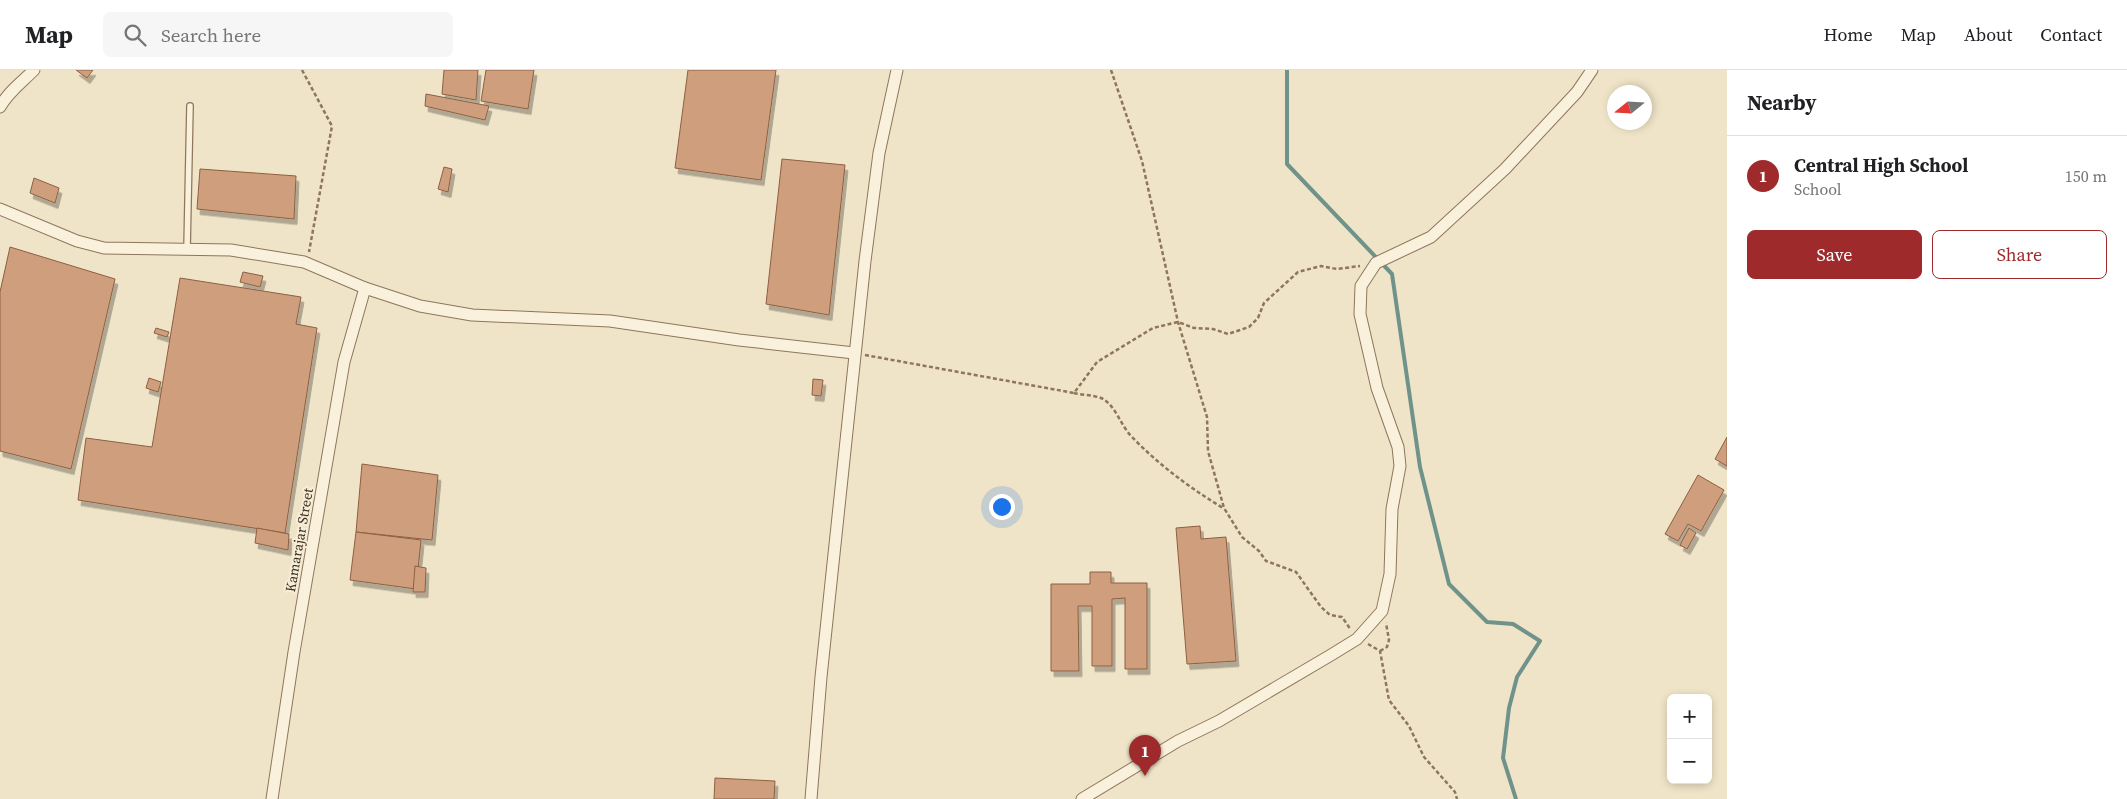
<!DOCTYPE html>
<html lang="en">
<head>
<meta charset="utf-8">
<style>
	:root { --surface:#fff; --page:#f6f6f6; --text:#202124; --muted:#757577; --line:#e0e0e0; --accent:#9e2a2b }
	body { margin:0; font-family:"Source Serif 4",serif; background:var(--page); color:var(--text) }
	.controls { position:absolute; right:15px; bottom:15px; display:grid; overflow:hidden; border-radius:8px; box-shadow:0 2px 8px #0003 }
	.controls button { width:45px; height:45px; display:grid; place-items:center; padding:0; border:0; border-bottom:1px solid var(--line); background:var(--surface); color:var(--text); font:25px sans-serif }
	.compass { position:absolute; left:1607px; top:15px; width:45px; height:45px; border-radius:50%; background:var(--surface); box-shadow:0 2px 8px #0003; rotate:252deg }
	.you { position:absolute; left:1001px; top:436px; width:18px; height:18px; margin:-12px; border:4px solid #fff; border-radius:50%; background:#1a73e8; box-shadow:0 0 0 8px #1a73e833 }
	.badge { display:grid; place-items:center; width:32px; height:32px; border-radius:50%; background:var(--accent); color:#fff; font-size:16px; font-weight:700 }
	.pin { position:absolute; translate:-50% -41px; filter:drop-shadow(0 1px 2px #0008) }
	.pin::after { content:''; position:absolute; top:26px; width:18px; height:15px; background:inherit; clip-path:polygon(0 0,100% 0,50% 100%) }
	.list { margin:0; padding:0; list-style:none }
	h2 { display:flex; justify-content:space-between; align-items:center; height:65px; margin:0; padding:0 20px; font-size:21px }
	h2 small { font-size:16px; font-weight:400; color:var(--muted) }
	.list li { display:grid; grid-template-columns:32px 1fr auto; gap:15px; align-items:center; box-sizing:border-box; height:80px; padding:0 20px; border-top:1px solid var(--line) }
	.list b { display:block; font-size:19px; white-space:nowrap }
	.list p { margin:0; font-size:16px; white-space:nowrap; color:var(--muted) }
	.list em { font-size:16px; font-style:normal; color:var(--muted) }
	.actions { display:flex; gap:10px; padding:15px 20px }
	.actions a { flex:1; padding:11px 0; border:1px solid var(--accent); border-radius:8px; text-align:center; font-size:18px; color:var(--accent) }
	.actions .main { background:var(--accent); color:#fff }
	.icon { flex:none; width:28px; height:28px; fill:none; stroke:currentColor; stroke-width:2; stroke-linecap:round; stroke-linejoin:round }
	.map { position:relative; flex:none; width:1727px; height:729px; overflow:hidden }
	header { display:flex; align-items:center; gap:30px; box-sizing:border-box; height:70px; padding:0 25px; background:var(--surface); border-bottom:1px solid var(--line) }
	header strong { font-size:24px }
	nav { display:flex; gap:28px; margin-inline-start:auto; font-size:18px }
	.search { width:350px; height:45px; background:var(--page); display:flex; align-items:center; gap:12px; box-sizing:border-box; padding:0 18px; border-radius:8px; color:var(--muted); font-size:19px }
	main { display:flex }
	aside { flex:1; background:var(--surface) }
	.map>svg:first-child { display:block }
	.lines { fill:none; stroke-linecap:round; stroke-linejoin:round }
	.stream { stroke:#6f938a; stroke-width:4 }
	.building { fill:#cf9f7d; stroke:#8d5f41; filter:url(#shadow) }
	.service-casing { stroke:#8d765c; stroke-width:8 }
	.minor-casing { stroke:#8d765c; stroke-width:13 }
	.path { stroke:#8d765c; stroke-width:2.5; stroke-dasharray:4 2.5; stroke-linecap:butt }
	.service { stroke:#faf1dc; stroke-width:5.5 }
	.minor { stroke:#faf1dc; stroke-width:11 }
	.labels { text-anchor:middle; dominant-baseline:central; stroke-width:4; stroke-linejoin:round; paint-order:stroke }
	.street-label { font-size:14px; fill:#3d2e20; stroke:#f7eed8 }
</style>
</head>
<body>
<header>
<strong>Map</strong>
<div class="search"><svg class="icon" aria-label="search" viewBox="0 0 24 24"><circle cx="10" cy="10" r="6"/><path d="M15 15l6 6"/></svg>Search here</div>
<nav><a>Home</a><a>Map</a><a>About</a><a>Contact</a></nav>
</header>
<main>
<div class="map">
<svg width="1727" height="729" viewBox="0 0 1727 729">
	<defs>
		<filter id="shadow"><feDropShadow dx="3" dy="5.5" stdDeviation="0" flood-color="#0004"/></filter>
	</defs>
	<rect width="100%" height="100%" fill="#f0e4c8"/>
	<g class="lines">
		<!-- stream -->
		<path class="stream" d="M1287 0V94L1392 204 1420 397 1449 514 1487 552 1513 554 1540 571 1517 607 1509 638 1503 688 1516 729"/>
	</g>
	<!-- building -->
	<g class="building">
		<path d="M76 0H93L87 8Z"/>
		<path d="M444 0H478L476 30 442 24Z"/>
		<path d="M486 0H534L528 39 481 31Z"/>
		<path d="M688 0H776L761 110 675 98Z"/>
		<path d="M426 24 489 36 485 50 425 36Z"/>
		<path d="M782 89 845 95 829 245 766 234Z"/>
		<path d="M444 97 452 99 448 122 438 119Z"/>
		<path d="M200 99 296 106 294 149 197 139Z"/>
		<path d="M34 108 59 118 55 133 30 123Z"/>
		<path d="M10 177 115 209 71 399 0 381V222Z"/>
		<path d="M243 202 263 206 260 217 240 212Z"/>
		<path d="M180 208 301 227 296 254 317 258 285 463 78 430 86 368 152 377Z"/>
		<path d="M156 258 169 262 167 267 154 263Z"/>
		<path d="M149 308 161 312 158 322 146 318Z"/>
		<path d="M813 309 823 310 821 326 812 325Z"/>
		<path d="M1727 367V396L1715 389Z"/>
		<path d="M362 394 438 405 432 470 356 462Z"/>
		<path d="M1698 405 1724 420 1701 461 1688 454 1678 471 1665 464Z"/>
		<path d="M1200 456 1201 469 1226 467 1236 591 1187 594 1176 458Z"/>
		<path d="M257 458 289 464 288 480 255 473Z"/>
		<path d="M1689 458 1696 463 1687 479 1680 475Z"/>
		<path d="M356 462 421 470 416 519 350 510Z"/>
		<path d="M415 496 426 498 425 522H413Z"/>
		<path d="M1090 502H1111V513H1147V599H1125V528L1112 529V596H1092V536H1078L1079 601H1051V514H1090Z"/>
		<path d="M715 708 775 711 774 729H714Z"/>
	</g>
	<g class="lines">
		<!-- service casing -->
		<g class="service-casing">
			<path id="service" d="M187 179 190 36"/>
		</g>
		<!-- minor casing -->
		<g class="minor-casing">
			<g id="minor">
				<path d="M0 37C8 22 22 12 34 0"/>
				<path d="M0 139 77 171 104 178 231 180 304 192 365 218 420 236 472 245 610 251 739 270 854 283"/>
				<path d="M272 729 294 582 344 292 365 218"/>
				<path d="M811 729 821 607 865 191 879 83 897 0"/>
				<path d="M1082 729 1178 671 1219 651 1331 585 1357 569 1382 541 1390 504 1392 439 1400 396 1398 377 1377 318 1360 244 1361 216 1376 193 1431 167 1505 99 1577 22 1592 0"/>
			</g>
		</g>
		<!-- path -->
		<g class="path">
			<path d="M302 0 332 56 309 182"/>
			<path d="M1111 0 1142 91 1178 252 1207 347 1208 381 1224 438 1242 467 1259 481 1266 491 1296 502 1321 537 1330 545 1342 547 1351 560"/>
			<path d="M865 285 1074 323 1097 292 1153 258 1178 252 1194 258 1213 259 1228 264 1249 257 1258 248 1264 233 1298 202 1321 196 1337 199 1360 196"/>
			<path d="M1074 323C1082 325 1093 325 1101 328 1116 335 1120 355 1132 367 1159 395 1190 418 1223 438"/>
			<path d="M1368 574 1380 581 1389 630 1409 656 1424 687 1455 722 1457 729"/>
			<path d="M1380 581 1387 577 1389 570 1386 553"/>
		</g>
		<!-- service -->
		<use href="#service" class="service"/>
		<!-- minor -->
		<use href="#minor" class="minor"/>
	</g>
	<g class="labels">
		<!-- street labels -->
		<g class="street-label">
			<text transform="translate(299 470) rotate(-80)">Kamarajar Street</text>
		</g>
	</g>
</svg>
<div class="controls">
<button>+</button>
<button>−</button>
</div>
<svg class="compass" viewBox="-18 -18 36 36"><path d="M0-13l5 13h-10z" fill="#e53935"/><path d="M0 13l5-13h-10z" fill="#757577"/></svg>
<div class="you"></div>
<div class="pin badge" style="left:1145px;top:706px">1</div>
</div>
<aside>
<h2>Nearby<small></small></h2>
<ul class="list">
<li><span class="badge">1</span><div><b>Central High School</b><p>School</p></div><em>150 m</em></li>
</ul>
<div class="actions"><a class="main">Save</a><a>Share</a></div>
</aside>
</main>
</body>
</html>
